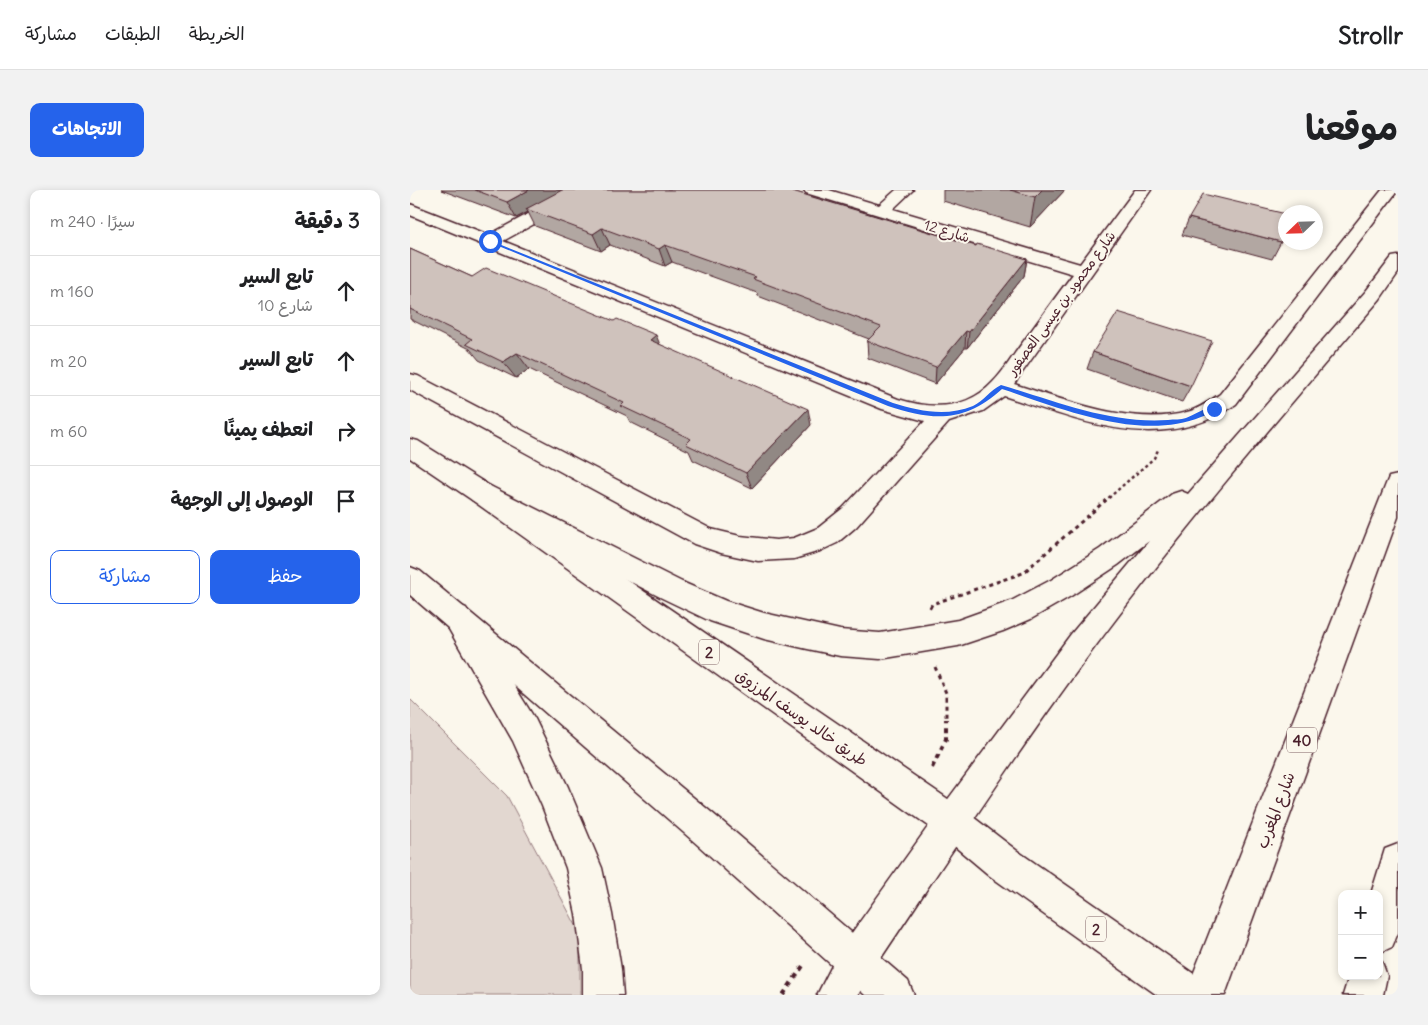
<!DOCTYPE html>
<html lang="ar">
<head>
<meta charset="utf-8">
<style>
	:root { --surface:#fff; --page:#f2f2f2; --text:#202124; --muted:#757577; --line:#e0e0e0; --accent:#2563eb }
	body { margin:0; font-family:Delius,"Playpen Sans Arabic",sans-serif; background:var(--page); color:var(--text); direction:rtl }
	.controls { position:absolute; right:15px; bottom:15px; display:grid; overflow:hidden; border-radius:10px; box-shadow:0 2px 8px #0003 }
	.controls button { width:45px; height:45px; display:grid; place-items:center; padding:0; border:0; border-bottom:1px solid var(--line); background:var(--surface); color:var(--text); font:25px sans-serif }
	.compass { position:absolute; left:868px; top:15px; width:45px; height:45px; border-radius:50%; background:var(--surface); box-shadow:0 2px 8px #0003; rotate:247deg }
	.stop { position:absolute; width:15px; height:15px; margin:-11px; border:4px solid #2563eb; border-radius:50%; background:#fff }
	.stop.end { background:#2563eb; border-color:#fff; box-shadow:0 1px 5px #0008 }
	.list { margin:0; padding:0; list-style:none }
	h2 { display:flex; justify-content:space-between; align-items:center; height:65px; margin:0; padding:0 20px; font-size:21px }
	h2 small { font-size:16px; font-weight:400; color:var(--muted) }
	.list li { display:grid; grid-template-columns:32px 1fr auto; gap:15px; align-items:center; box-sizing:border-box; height:70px; padding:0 20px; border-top:1px solid var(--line) }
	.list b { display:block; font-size:19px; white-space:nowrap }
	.list p { margin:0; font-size:16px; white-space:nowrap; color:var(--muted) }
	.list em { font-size:16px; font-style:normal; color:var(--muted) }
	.actions { display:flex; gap:10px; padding:15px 20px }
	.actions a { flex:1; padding:11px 0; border:1px solid var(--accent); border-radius:10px; text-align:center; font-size:18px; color:var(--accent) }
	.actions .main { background:var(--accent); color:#fff }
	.icon { flex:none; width:28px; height:28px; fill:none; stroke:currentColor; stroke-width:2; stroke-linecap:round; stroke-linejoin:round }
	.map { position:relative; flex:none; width:988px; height:805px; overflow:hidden; direction:ltr; border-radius:10px }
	header { display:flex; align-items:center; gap:30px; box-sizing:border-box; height:70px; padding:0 25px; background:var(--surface); border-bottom:1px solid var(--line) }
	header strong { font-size:24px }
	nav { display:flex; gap:28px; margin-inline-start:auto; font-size:18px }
	.intro { display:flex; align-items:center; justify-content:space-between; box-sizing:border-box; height:120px; padding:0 30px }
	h1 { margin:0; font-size:35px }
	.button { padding:12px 22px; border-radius:10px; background:var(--accent); color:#fff; font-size:18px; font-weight:700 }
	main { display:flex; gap:30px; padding:0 30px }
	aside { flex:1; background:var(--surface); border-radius:10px; box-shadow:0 2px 8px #0003 }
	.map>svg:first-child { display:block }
	.green { fill:#e2d7d0; stroke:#967b7e }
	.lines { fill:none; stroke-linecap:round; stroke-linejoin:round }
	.minor-casing { stroke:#4a1f2b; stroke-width:3 }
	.major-casing { stroke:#4a1f2b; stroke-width:3 }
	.highway-casing { stroke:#4a1f2b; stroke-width:3 }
	.path-far2 { stroke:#4a1f2b; stroke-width:2.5; stroke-dasharray:3 3; stroke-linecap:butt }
	.path-far1 { stroke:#4a1f2b; stroke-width:3; stroke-dasharray:4 4; stroke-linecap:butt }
	.path { stroke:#4a1f2b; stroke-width:4; stroke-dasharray:5 5; stroke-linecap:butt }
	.minor { fill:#fbf7ec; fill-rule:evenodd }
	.major { fill:#fbf7ec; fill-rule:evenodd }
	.highway { fill:#fbf7ec; fill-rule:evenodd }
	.wall { fill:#b2a7a2; stroke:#4a1f2b }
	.shaded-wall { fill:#918884; stroke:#4a1f2b }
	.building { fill:#cfc2bc; stroke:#4a1f2b }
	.route { fill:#2563eb }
	.labels { text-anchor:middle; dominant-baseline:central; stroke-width:4; stroke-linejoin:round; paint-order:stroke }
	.far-street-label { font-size:14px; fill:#4a1f2b; stroke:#fbf7ec }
	.shield { fill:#fbf7ec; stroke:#7f6065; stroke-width:1 }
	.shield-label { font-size:15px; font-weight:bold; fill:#4a1f2b }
	.street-label { font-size:16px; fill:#4a1f2b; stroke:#fbf7ec }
</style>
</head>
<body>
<header>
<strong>Strollr</strong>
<nav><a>الخريطة</a><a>الطبقات</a><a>مشاركة</a></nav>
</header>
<div class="intro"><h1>موقعنا</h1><a class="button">الاتجاهات</a></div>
<main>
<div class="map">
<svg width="988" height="805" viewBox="0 0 988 805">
	<rect width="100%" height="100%" fill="#fbf7ec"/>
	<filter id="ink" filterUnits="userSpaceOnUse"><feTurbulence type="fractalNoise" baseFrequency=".02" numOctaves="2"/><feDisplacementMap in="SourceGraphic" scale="10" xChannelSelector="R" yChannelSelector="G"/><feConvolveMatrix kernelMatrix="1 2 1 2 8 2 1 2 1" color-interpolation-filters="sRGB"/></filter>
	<g filter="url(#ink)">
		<!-- green -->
		<path class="green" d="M0 509 97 606 170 743V805H0Z"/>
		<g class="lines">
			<!-- minor casing -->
			<g class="minor-casing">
				<path id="minor" d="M163 0H183L181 3 93 51 488 209C522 220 557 220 583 192 595 180 603 165 613 152 630 129 646 106 663 84L396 3 394 0H419L469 15 486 0H503L483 19 670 74 725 0H741L604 194C654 210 724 237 777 222 789 219 800 211 810 204L972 0H988L826 214C752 266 671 231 594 206L573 221 539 232 446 337 427 353 410 361 384 369 348 371 311 363 284 354 0 200V184L8 186 301 339 330 346 366 350 384 348 408 338 433 318 515 231 472 219 0 25V14L79 45Z"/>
			</g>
			<!-- major casing -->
			<g class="major-casing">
				<g id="major">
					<path d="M0 249 8 251 80 296 554 620 606 660 794 791 800 805H747L580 686 530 644 62 310 0 268Z"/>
					<path d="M0 377 10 381 313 632 498 791 504 805H455L289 656 0 405Z"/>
				</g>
			</g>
			<!-- highway casing -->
			<g class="highway-casing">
				<g id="highway">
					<path d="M988 66V83L970 109C871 225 772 340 681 462 603 567 532 677 459 786L448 805H407L431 758 530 620 661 444 739 351 708 375 661 406 621 429 593 441 548 456 470 469 430 466 393 458 354 449 300 431 252 408 62 310 59 303 62 296 71 294 80 296 272 392 316 411 354 423 430 440 470 443 548 430 601 411 641 390 690 359 762 304 771 301 778 304 956 101 982 67Z"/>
					<path d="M988 285V327L815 805H775L976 294 979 287Z"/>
					<path d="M46 414 56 418 125 529 158 597 192 678 202 724 211 779 213 805H173V779L166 724 156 678 132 616 103 551 32 427 36 418Z"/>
					<path d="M988 654V743L982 757 969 763V704H961L975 659Z"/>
					<path d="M969 771 972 772 977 786 973 805H933L939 786H969Z"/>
				</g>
			</g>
			<!-- path-far2 -->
			<path class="path-far2" d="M694 312 744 268 749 258"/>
			<!-- path-far1 -->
			<g class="path-far1">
				<path d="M520 418 522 414 613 383 696 310"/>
				<path d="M525 477 536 503V530"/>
			</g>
			<!-- path -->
			<g class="path">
				<path d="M522 578 536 549V529"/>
				<path d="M373 805 395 773"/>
			</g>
			<!-- minor -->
			<use href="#minor" class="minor"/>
			<!-- major -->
			<use href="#major" class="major"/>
			<!-- highway -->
			<use href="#highway" class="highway"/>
		</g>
		<!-- wall -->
		<g class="wall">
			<path d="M31 0H379L566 56 617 69 614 86 557 158H555L525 194 458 168 457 151 459 149 348 106 347 103 262 72 255 76 200 55 191 61 125 36 118 22 106 28Z"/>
			<path d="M533 0H655L620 37 533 11Z"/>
			<path d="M779 28 871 52 862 69 772 45Z"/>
			<path d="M0 59 62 87 249 154 401 235 342 298 283 270 279 261 220 232 217 226 119 179 106 188 69 170 60 159 0 129Z"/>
			<path d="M683 162 781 196 772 212 677 179Z"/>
		</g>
		<!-- shaded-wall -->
		<g class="shaded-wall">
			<path d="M119 0H159L116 19 118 22 106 28 97 12Z"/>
			<path d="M632 0H655L620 37 625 7Z"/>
			<path d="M192 38 200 55 191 61 183 44Z"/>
			<path d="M255 55 262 72 255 76 249 59Z"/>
			<path d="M617 69 614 86 557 158 559 142Z"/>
			<path d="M556 141 555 158 525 194 526 177Z"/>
			<path d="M246 145 253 162 240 150Z"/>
			<path d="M107 163 119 179 106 188 93 172Z"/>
			<path d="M398 219 401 235 342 298 336 283Z"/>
		</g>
		<!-- building -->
		<g class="building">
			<path d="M65 0H119L97 12Z"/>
			<path d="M152 0H379L566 56 567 54 617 69 559 142 556 141 526 177 457 151 471 137 343 89 346 87 255 55 249 59 192 38 183 44 116 19Z"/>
			<path d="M600 0H632L625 7Z"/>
			<path d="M793 4 876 24V42L871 52 779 28Z"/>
			<path d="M0 59 62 87 76 78 204 131 207 129 246 145 240 150 398 219 336 283 276 254 281 249 211 216 214 213 107 163 93 172 56 154 62 149 0 119Z"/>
			<path d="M708 122 802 151 781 196 683 162Z"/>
		</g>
	</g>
	<!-- route -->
	<path class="route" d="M79 50 483 213C509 221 536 227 563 216 574 211 580 200 591 195 646 211 699 234 758 230 764 229 771 230 776 228 785 225 801 213 808 219 803 223 796 225 791 227 730 252 650 218 592 199 555 233 523 231 478 216L79 52Z"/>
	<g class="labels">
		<!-- far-street labels -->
		<g class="far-street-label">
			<text transform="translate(537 41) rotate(17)">شارع 12</text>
			<text transform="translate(651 113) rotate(-54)">شارع محمود بن عيسى العصفور</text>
		</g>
		<!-- shield labels -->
		<g class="shield">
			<rect x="289" y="449.5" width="20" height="25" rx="4"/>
			<rect x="877" y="537.5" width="30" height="25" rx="4"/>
			<rect x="676" y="726.5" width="20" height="25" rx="4"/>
		</g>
		<g class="shield-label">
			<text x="299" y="462">2</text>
			<text x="892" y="550">40</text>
			<text x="686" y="739">2</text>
		</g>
		<!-- street labels -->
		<g class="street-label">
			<text transform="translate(392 527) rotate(35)">طريق خالد يوسف المرزوق</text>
			<text transform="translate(865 620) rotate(-69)">شارع المغرب</text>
		</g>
	</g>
</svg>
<div class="controls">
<button>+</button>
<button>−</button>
</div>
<svg class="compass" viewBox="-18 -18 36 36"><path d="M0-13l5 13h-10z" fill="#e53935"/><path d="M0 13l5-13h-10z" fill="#757577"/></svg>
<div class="stop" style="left:80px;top:51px"></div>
<div class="stop end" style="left:804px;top:219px"></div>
</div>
<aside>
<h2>3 دقيقة<small>سيرًا · 240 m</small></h2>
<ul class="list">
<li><svg class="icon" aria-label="ahead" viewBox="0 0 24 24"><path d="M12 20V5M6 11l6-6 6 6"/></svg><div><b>تابع السير</b><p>شارع 10</p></div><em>160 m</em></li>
<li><svg class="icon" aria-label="ahead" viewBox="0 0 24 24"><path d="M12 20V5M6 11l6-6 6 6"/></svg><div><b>تابع السير</b></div><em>20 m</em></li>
<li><svg class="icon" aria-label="right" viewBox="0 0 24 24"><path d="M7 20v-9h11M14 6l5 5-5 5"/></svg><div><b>انعطف يمينًا</b></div><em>60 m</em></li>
<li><svg class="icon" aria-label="arrive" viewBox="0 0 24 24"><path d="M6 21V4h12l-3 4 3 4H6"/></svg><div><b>الوصول إلى الوجهة</b></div></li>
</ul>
<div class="actions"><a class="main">حفظ</a><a>مشاركة</a></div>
</aside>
</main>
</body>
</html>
